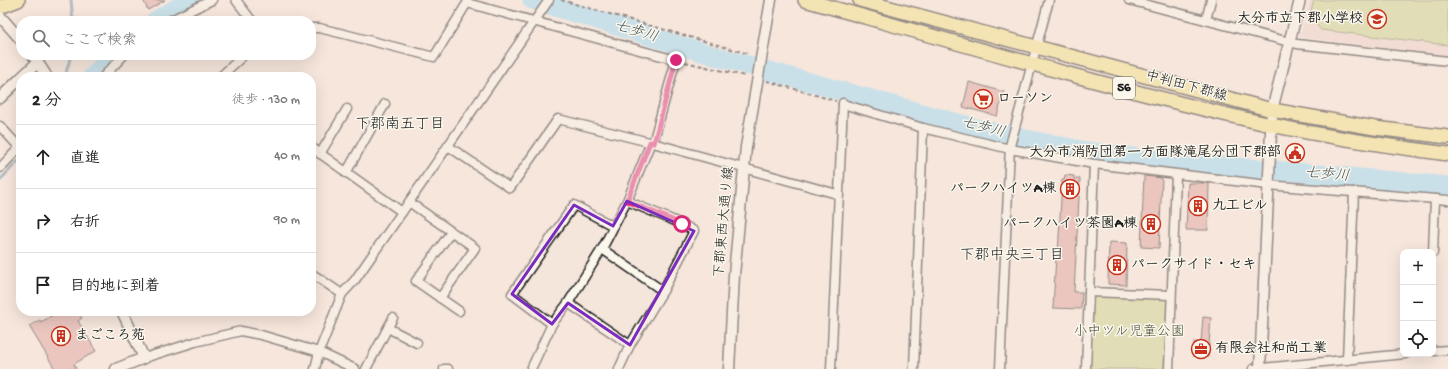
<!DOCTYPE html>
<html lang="ja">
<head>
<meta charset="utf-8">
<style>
	:root { --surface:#fff; --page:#f2f2f2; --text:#222; --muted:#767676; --line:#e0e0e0 }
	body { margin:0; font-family:"Gochi Hand","Klee One",sans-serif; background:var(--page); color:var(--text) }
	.controls { position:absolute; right:12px; bottom:12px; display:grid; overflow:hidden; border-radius:8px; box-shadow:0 4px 16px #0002 }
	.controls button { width:36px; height:36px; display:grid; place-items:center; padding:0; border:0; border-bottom:1px solid var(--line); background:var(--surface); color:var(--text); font:20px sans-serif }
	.stop { position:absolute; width:12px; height:12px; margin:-9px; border:3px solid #db2777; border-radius:50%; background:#fff }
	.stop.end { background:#db2777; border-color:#fff; box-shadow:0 1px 4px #0008 }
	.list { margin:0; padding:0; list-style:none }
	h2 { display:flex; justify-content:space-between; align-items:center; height:52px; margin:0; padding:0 16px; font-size:17px }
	h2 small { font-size:13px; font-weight:400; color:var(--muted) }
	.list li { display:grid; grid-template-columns:26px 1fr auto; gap:12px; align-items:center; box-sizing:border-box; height:64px; padding:0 16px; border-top:1px solid var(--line) }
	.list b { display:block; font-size:15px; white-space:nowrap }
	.list em { font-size:13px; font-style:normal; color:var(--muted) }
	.icon { flex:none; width:22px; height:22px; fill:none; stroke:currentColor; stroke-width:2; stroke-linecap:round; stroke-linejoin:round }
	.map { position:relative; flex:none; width:1448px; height:369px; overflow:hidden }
	.search { position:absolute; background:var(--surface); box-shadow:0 4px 16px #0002; left:16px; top:16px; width:300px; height:44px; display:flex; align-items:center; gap:10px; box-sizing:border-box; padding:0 14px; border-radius:16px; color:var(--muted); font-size:15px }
	.panel { position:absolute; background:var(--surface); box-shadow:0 4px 16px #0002; left:16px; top:72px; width:300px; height:244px; border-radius:16px }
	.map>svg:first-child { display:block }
	.built { fill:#edd1c9 }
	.green { fill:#c8d589; stroke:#727852 }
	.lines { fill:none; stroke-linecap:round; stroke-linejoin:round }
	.stream { stroke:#658e9f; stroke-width:3 }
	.river { stroke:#95daf7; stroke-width:19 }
	.building { fill:#dba19c; stroke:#1c1c1c }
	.minor-casing { stroke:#1c1c1c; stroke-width:11 }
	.tertiary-casing { stroke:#1c1c1c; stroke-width:13 }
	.primary-casing { stroke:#1c1c1c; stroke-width:16 }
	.path { stroke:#1c1c1c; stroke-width:2; stroke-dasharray:4 3; stroke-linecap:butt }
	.minor { stroke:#fbf7ec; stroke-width:8 }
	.tertiary { stroke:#fbf7ec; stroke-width:10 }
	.primary { stroke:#f4e382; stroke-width:13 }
	.route { stroke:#db2777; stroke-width:5 }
	.marked { fill:none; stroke:#7b2cbf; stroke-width:3; stroke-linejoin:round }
	.labels { text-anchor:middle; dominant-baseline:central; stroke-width:3; stroke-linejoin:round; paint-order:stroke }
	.shield { fill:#fbf7ec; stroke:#5f5e5a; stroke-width:1 }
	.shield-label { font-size:13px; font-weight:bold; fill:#1c1c1c }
	.poi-label { font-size:14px; font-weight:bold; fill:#1c1c1c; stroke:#fbf7ec; text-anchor:start }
	.street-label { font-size:14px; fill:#1c1c1c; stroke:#fbf7ec }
	.park-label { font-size:14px; fill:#50543d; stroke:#fbf7ec }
	.water-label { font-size:15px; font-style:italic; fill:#40555e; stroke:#fbf7ec }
	.neighbourhood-label { font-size:15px; fill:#1c1c1c; stroke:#fbf7ec }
</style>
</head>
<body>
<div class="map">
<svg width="1448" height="369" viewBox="0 0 1448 369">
	<rect width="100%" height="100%" fill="#f5e6dc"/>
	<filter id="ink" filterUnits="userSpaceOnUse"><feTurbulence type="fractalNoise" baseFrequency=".025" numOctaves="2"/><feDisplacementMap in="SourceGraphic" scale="8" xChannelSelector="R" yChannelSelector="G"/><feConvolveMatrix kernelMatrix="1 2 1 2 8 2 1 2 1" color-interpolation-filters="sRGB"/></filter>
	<g filter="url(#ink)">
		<!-- built -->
		<path class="built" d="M1310 0H1448V56L1300 37Z"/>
		<!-- green -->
		<g class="green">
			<path d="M1314 0H1448V45L1321 30 1309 17Z"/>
			<path d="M1098 295 1163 297 1167 300 1164 369H1090L1093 298Z"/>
		</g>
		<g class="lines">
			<!-- stream -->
			<g class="stream">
				<path d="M71 0 73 21"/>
				<path d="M65 77 71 55"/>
				<path d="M0 180 21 158"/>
			</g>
			<!-- river -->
			<g class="river">
				<path d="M532 0 711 55 972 127 1021 138 1086 151 1140 158 1448 186"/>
				<path d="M155 21 190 0"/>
				<path d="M92 77 113 55"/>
			</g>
		</g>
		<!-- building -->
		<g class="building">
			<path d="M143 0H165L148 10Z"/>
			<path d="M969 82 1004 92 997 116 963 107Z"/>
			<path d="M1065 175 1074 176V179H1080L1074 292H1082L1081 309 1053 308 1056 256H1058L1062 180H1064Z"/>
			<path d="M1144 176 1162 178 1159 248 1141 247Z"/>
			<path d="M1188 183H1209L1208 230H1186Z"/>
			<path d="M1109 242 1127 243 1126 285 1108 284Z"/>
			<path d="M60 311H77L82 318 78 321 96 351 74 364 76 369H55L29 326 40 320 41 322Z"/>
			<path d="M1203 317 1211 318 1208 357 1193 356 1194 342 1201 343Z"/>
		</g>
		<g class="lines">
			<!-- minor casing -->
			<g class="minor-casing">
				<g id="minor">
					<path d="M236 0 252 21"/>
					<path d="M1129 0 1297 44 1448 61"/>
					<path d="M1206 20 1211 0"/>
					<path d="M169 21 212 0"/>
					<path d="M311 28H319L344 34 434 57 467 3 676 60 653 143"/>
					<path d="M103 77 124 55"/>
					<path d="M220 77 244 55"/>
					<path d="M843 104 923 128 1010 149 1094 164 1268 185 1448 200"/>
					<path d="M0 126 20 148"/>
					<path d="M448 146 510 188 558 119 653 143 837 194"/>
					<path d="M311 147 402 212"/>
					<path d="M320 154 347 109"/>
					<path d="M0 168 21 146"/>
					<path d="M346 173 385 104"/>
					<path d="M409 202 475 248 440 298"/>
					<path d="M451 232 416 281 459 311"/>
					<path d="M602 249 663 291"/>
					<path d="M1433 253 1435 199"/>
					<path d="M311 273 342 294"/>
					<path d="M1089 292 1171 295"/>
					<path d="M568 303 630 345"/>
					<path d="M552 324 512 294 574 205 613 226"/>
					<path d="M388 328 417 343"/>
					<path d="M1433 351 1448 350"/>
					<path d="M144 358 195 342 241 331 261 335 319 352 355 369"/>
					<path d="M1347 360 1354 192"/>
					<path d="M315 369 319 352 342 294 355 280 549 0"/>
					<path d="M366 369 393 318"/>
					<path d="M444 369H448"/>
					<path d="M531 369 552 324 568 303 602 249 627 201 651 142"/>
					<path d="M619 369 630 345 663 291 694 231 682 224 627 201"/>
					<path d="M831 369 843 103"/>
					<path d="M914 369 923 128"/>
					<path d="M1000 369 1010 146 1049 0"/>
					<path d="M1086 369 1094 164"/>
					<path d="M1169 369 1176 175"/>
					<path d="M1253 369 1405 354"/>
				</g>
			</g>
			<!-- tertiary casing -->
			<g class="tertiary-casing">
				<g id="tertiary">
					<path d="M0 16 21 40"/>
					<path d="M33 55 47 77"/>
					<path d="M22 77 38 62"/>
					<path d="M0 98 21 78"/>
					<path d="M116 369 144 358 122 311"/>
					<path d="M729 369 734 275 746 147 771 0"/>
					<path d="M1260 369 1272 110 1300 0"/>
				</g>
			</g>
			<!-- primary casing -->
			<g class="primary-casing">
				<g id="primary">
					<path d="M805 0C951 41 1097 84 1245 119 1312 135 1380 145 1448 154"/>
					<path d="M860 0 1272 110 1375 128 1448 137"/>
					<path d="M0 7 18 0"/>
				</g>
			</g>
			<!-- path -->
			<g class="path">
				<path d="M561 0 749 54"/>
				<path d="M685 62 745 76"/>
				<path d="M767 81 836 101"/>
			</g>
			<!-- minor -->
			<use href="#minor" class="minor"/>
			<!-- tertiary -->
			<use href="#tertiary" class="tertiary"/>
			<!-- primary -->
			<use href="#primary" class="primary"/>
		</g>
	</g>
	<g class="lines" filter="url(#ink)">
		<!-- route -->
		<path class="route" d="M676 60 654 143 650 142 627 201 682 224"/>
	</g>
	<!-- marked area -->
	<path d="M0 0H1448V369H0ZM627 201 694 231 630 345 568 303 552 324 512 294 574 205 613 226Z" fill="#f5e6dc" fill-opacity=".55" fill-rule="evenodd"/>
	<path class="marked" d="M627 201 694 231 630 345 568 303 552 324 512 294 574 205 613 226Z"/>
	<!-- icons -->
	<defs>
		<g id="school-ring" transform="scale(1)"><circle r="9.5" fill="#fbf7ec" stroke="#c8321e" stroke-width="1.5"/><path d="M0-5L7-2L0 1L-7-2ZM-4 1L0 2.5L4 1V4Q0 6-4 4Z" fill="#c8321e"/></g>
		<g id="supermarket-ring" transform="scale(1)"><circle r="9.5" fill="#fbf7ec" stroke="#c8321e" stroke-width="1.5"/><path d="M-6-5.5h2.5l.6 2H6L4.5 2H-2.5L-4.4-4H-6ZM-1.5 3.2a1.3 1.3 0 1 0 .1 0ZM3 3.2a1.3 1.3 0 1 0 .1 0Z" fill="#c8321e"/></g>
		<g id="civic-ring" transform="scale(1)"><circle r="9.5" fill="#fbf7ec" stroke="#c8321e" stroke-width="1.5"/><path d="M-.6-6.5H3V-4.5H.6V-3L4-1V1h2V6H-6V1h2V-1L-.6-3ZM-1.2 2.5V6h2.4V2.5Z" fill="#c8321e"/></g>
		<g id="building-ring" transform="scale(1)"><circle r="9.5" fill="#fbf7ec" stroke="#c8321e" stroke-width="1.5"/><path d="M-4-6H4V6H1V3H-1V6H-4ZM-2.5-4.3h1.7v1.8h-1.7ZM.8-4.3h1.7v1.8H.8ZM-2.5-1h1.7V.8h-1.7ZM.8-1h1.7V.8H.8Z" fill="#c8321e"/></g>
		<g id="office-ring" transform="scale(1)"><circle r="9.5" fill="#fbf7ec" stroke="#c8321e" stroke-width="1.5"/><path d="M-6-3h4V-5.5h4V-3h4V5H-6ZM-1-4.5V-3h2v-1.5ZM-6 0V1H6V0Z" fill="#c8321e"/></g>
	</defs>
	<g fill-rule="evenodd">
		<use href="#school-ring" x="1377" y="19"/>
		<use href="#supermarket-ring" x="983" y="99"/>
		<use href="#civic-ring" x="1295" y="153"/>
		<use href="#building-ring" x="1070" y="189"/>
		<use href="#building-ring" x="1198" y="206"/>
		<use href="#building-ring" x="1151" y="224"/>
		<use href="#building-ring" x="1117" y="265"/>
		<use href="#building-ring" x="61" y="336"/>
		<use href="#office-ring" x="1201" y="349"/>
	</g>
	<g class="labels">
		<!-- shield labels -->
		<rect class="shield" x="1113" y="77" width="22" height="22" rx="3"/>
		<g class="shield-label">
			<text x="1124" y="88">56</text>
		</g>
		<!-- poi labels -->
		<g class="poi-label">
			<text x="1363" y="19" text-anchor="end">大分市立下郡小学校</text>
			<text x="997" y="99">ローソン</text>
			<text x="1281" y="153" text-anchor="end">大分市消防団第一方面隊滝尾分団下郡部</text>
			<text x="1056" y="189" text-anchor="end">パークハイツA棟</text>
			<text x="1212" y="206">九工ビル</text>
			<text x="1137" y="224" text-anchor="end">パークハイツ茶園A棟</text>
			<text x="1131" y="265">パークサイド・セキ</text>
			<text x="75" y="336">まごころ苑</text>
			<text x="1215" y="349">有限会社和尚工業</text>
		</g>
		<!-- street labels -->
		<g class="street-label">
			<text transform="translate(1186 87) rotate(15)">中判田下郡線</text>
			<text transform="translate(725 222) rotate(-85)">下郡東西大通り線</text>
		</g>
		<!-- park labels -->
		<g class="park-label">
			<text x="1129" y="332">小中ツル児童公園</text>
		</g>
		<!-- water labels -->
		<g class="water-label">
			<text transform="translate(636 32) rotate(17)">七歩川</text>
			<text transform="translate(983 128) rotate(15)">七歩川</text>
			<text transform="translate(1327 175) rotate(5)">七歩川</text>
		</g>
		<!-- neighbourhood labels -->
		<g class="neighbourhood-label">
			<text x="400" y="125">下郡南五丁目</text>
			<text x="1012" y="256">下郡中央三丁目</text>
		</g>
	</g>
</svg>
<div class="controls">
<button>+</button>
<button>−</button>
<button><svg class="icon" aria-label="locate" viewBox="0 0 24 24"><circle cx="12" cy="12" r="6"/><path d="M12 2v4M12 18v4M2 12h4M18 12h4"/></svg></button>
</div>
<div class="stop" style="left:682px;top:224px"></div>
<div class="stop end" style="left:676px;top:60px"></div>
<div class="search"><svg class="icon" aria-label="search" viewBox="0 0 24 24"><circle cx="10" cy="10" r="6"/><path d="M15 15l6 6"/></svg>ここで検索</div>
<section class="panel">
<h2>2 分<small>徒歩 · 130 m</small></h2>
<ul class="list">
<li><svg class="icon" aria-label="ahead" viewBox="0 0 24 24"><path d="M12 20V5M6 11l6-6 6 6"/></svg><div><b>直進</b></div><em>40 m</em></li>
<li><svg class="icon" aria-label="right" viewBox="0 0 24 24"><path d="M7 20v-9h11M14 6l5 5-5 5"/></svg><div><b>右折</b></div><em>90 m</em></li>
<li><svg class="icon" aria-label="arrive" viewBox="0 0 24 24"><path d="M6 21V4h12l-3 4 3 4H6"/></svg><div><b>目的地に到着</b></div></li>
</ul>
</section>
</div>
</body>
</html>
